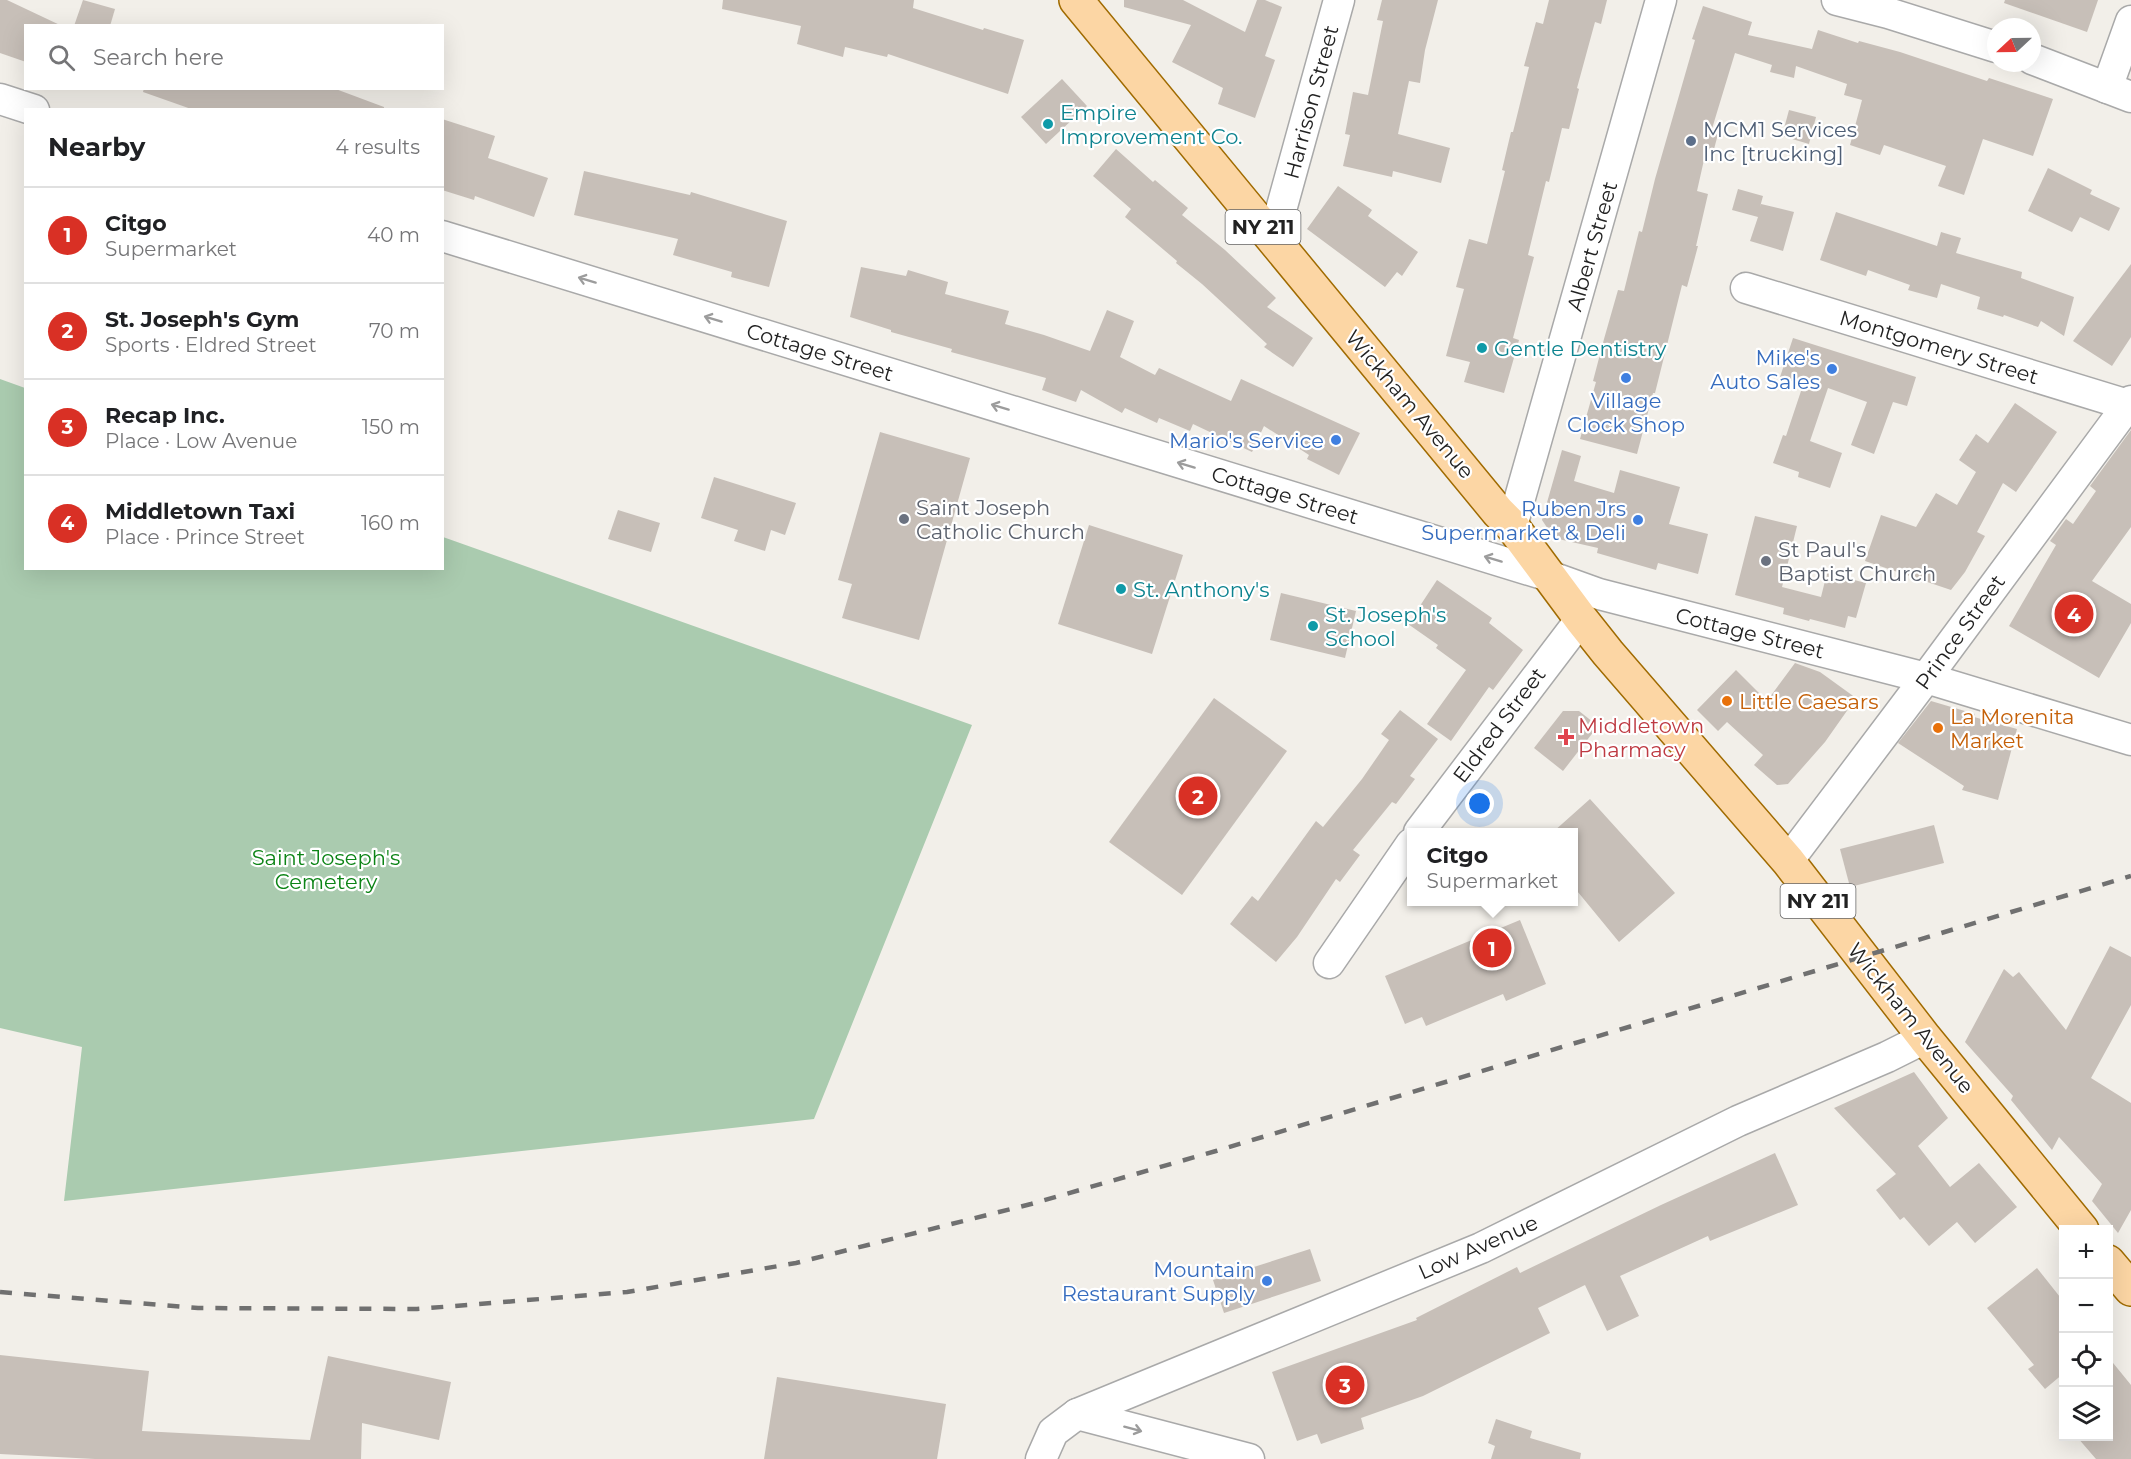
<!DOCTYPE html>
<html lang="en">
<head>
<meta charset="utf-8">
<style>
	:root { --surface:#fff; --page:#f6f6f6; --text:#202124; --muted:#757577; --line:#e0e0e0; --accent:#d93025 }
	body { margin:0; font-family:Montserrat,sans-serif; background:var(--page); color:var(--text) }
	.controls { position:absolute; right:18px; bottom:18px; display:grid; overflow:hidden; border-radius:0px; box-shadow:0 6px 24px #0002 }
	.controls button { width:54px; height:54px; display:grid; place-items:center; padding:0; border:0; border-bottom:2px solid var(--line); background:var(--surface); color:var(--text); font:30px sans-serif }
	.compass { position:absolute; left:1987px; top:18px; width:54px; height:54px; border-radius:50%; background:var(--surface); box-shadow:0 6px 24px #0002; rotate:248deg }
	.you { position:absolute; left:1480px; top:804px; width:21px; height:21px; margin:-15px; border:4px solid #fff; border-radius:50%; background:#1a73e8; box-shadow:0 0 0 9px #1a73e833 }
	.badge { display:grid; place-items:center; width:39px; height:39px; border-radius:50%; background:var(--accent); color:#fff; font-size:20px; font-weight:700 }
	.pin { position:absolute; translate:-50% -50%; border:3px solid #fff; box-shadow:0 2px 6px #0006 }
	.popup { position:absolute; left:1407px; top:828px; width:171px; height:78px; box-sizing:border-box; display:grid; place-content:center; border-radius:0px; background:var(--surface); filter:drop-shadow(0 2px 4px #0005); font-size:20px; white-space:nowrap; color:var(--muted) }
	.popup b { font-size:22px; color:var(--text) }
	.popup::after { content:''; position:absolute; left:50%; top:100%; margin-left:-12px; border:12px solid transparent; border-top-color:var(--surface) }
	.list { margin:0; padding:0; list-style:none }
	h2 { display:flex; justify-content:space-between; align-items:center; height:78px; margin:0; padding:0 24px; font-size:26px }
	h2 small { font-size:20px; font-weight:400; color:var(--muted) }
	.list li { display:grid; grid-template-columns:39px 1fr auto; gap:18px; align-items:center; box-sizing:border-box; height:96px; padding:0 24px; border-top:2px solid var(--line) }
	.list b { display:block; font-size:22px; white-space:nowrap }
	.list p { margin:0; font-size:20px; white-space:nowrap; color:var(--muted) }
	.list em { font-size:20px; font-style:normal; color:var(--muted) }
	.icon { flex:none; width:33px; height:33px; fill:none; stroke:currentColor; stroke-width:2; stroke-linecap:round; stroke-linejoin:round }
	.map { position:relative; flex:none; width:2131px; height:1459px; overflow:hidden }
	.search { position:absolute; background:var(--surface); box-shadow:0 6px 24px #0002; left:24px; top:24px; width:420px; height:66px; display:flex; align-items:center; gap:15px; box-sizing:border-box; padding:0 21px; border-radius:0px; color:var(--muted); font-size:22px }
	.panel { position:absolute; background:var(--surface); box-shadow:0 6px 24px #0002; left:24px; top:108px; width:420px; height:462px; border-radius:0px }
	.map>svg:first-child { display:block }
	.cemetery { fill:#aacbaf }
	.building { fill:#c7bfb8 }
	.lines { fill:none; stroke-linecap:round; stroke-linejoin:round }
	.minor-casing { stroke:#a9a9a9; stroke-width:33 }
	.major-casing { stroke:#a06b00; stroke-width:36 }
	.minor { stroke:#fff; stroke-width:30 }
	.major { stroke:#fcd6a4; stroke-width:33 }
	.rail { stroke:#707070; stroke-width:4.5; stroke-dasharray:12 12; stroke-linecap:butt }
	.oneway { stroke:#9c9c9c }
	.culture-dot { fill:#0f9aa8; stroke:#fff; stroke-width:2 }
	.service-dot { fill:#5c6f8a; stroke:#fff; stroke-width:2 }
	.shop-dot { fill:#3f7fe0; stroke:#fff; stroke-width:2 }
	.worship-dot { fill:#6b7280; stroke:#fff; stroke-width:2 }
	.food-dot { fill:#e8710a; stroke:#fff; stroke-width:2 }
	.health-dot { fill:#e0444e; stroke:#fff; stroke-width:2 }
	.labels { text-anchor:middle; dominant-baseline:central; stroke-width:4.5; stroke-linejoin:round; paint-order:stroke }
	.shield { fill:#fff; stroke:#646464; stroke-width:1.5 }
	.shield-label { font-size:20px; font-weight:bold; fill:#222 }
	.street-label { font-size:21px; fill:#222; stroke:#fff }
	.culture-label { font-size:21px; fill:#0d838f; stroke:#fff; text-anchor:start }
	.service-label { font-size:21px; fill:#4e5e75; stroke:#fff; text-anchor:start }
	.shop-label { font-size:21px; fill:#366cbe; stroke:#fff; text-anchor:end }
	.worship-label { font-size:21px; fill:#5b616d; stroke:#fff; text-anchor:start }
	.food-label { font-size:21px; fill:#c56008; stroke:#fff; text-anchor:start }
	.health-label { font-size:21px; fill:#be3a42; stroke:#fff; text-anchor:start }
	.park-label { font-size:21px; fill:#0c8416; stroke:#fff }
</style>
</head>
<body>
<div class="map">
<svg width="2131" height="1459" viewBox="0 0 2131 1459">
	<rect width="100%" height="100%" fill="#f2efe9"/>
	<!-- cemetery -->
	<path class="cemetery" d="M0 379 25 388 26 568H442L443 537 972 725 814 1119 64 1201 82 1047 0 1028Z"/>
	<!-- building -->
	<g class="building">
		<path d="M0 0H7L62 26H26V62L0 53Z"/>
		<path d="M83 0 115 9 110 26H74Z"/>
		<path d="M723 0H914L913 8 983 30 984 28 1024 40 1008 94 888 54 887 57 845 47 843 57 797 44 801 26 722 9Z"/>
		<path d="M1124 0H1183L1245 32 1257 0H1265L1282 7 1265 56 1275 60 1255 118 1218 104 1223 88 1172 62 1191 25 1124 7Z"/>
		<path d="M1382 0H1438L1425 50 1420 83 1409 81 1398 134 1450 148 1441 183 1393 171 1392 177 1343 166 1350 135 1345 134 1353 92 1368 95 1383 21 1377 20Z"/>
		<path d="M1549 0H1607L1601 24 1595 22 1577 88 1579 89 1569 129 1562 128 1549 182 1546 181 1528 255 1534 257 1513 338 1519 340 1504 393 1464 382 1470 362 1446 356 1464 289 1456 287 1469 239 1487 244 1505 171 1502 170 1511 132H1513L1529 67 1524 66 1536 22 1543 24Z"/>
		<path d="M2005 0H2098L2087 32 2004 3Z"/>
		<path d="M1703 6 1752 22 1748 35 1812 49 1818 30 1858 43 1859 41 1900 52 1987 81 1989 78 2053 99 2033 156 1983 139 1964 195 1938 186 1946 166 1884 145 1880 155 1850 145 1862 100 1844 95 1847 84 1796 66 1794 78 1770 72 1772 65 1735 53 1711 132 1718 134 1713 153 1706 151 1697 191 1708 194 1696 246H1698L1687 287 1682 285 1655 393H1653L1637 454 1580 439 1596 382 1593 381 1604 339 1618 290 1624 291 1639 231 1642 232 1655 179 1695 40 1692 39Z"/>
		<path d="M1062 79 1087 106 1046 144 1021 117Z"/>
		<path d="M144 88H333L384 107V110H194L143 92Z"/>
		<path d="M1789 110 1816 117 1809 144 1782 136Z"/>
		<path d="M442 119 495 136 488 158 548 178 534 217 475 196 474 200 442 190Z"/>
		<path d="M1116 149 1153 182 1155 180 1188 208 1182 215 1225 250 1276 298 1267 307 1313 338 1293 367 1264 347 1267 344 1202 284 1176 263 1177 261 1125 217 1131 209 1093 176Z"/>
		<path d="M2048 168 2092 190 2090 194 2120 208 2109 231 2080 217 2072 232 2028 211Z"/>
		<path d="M584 171 690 195 691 192 787 221 769 287 731 277 732 272 673 255 678 239 574 215Z"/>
		<path d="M1338 186 1372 210 1368 216 1418 252 1402 276 1397 272 1385 287 1307 229Z"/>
		<path d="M1738 189 1763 196 1760 207 1761 204 1794 212 1783 251 1750 241 1758 217 1732 210Z"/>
		<path d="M1836 212 1937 246 1941 232 1961 238 1956 253 2022 272 2021 278 2074 297 2064 336 2041 321 2038 327 2004 315 2003 317 1977 309 1980 297 1941 284 1937 298 1908 290 1910 285 1868 270 1866 276 1820 260Z"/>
		<path d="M2131 264V337L2112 366 2073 341Z"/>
		<path d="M861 267 906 276 908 270 948 282 945 294 1009 311 1005 324 1044 335 1090 351 1107 310 1134 321 1120 357 1155 375 1159 368 1231 401 1241 379 1360 433 1339 475 1307 459 1309 455 1264 426 1252 452 1193 424 1190 431 1159 418 1157 423 1125 408 1122 413 1081 390 1076 402 1042 390 1046 378 951 352 952 349 891 332V330L850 317Z"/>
		<path d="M1793 338 1916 377 1907 406 1893 402 1874 454 1851 445 1867 402 1828 388 1810 441 1842 453 1830 488 1798 477 1799 472 1773 463 1783 435 1786 436 1803 385 1780 377Z"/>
		<path d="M2015 403 2057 432 2016 492 2003 483 1977 532 1985 536 1965 572 1951 590 1865 561 1881 515 1916 527 1936 493 1957 505 1976 472 1959 460 1976 434 1988 443Z"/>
		<path d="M2131 430V527L2092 581 2131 604V623L2099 678 2009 626 2056 545 2050 541 2066 519 2073 524 2096 491 2090 486Z"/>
		<path d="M880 432 970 458 919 640 842 618 852 584 838 580Z"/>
		<path d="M1562 450 1581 456 1574 481 1614 493 1620 470 1680 487 1669 524 1708 534 1698 574 1658 563 1656 570 1597 553 1598 548 1554 538 1542 520Z"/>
		<path d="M714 477 796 503 785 535 771 530 765 551 734 541 738 530 701 518Z"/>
		<path d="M618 510 660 523 651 552 608 539Z"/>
		<path d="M1755 516 1797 526 1782 587 1821 597 1827 573 1866 583 1856 618 1848 616 1845 628 1810 619 1809 621 1783 614 1784 608 1735 595Z"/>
		<path d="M1089 525 1183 555 1152 654 1058 624Z"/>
		<path d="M1437 580 1492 618 1489 623 1523 650 1493 690 1489 687 1451 741 1427 724 1466 670 1436 648 1438 645 1408 624Z"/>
		<path d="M1281 593 1356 611 1345 658 1270 640Z"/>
		<path d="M1795 663 1820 672 1856 698 1825 742 1788 784 1777 785 1754 765 1763 755 1727 722 1718 731 1697 710 1736 670 1767 701Z"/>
		<path d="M1214 698 1287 751 1182 895 1109 842Z"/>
		<path d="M1931 701 1975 714 1974 717 2017 729 1998 800 1962 790 1964 786 1898 743Z"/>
		<path d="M1400 710 1438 739 1410 776 1415 779 1396 804 1392 802 1353 850 1360 855 1340 882 1336 879 1297 937 1276 962 1230 924 1252 896 1258 901 1316 821 1323 827 1362 779 1389 740 1381 734Z"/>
		<path d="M1563 711H1579L1598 726 1563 771 1534 748Z"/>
		<path d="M1590 799 1675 893 1619 942 1573 886V832H1553Z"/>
		<path d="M1934 825 1944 863 1850 887 1840 849Z"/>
		<path d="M1520 920 1546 984 1506 1001 1503 994 1426 1026 1422 1017 1405 1024 1385 976Z"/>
		<path d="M2110 946 2131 957V1005L2091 1078 2131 1103V1210L2118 1233 2092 1201 2102 1184 2059 1137 2052 1150 2011 1100 2013 1096 1965 1042 2004 969 2013 977 2019 972 2066 1030Z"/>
		<path d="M1914 1072 1948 1118 1918 1146 1950 1187 1979 1163 2017 1207 1975 1243 1957 1222 1929 1246 1904 1217 1900 1220 1876 1190 1896 1174 1834 1108Z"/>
		<path d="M1775 1153 1798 1205 1710 1241 1708 1236 1620 1276 1639 1316 1607 1331 1585 1285 1538 1308 1550 1333 1423 1396 1361 1418 1364 1429 1321 1444 1317 1434 1297 1441 1272 1372 1417 1320 1416 1318 1517 1267 1520 1273 1661 1205Z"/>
		<path d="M1310 1249 1321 1281 1224 1313 1213 1280Z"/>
		<path d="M2037 1268 2064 1302V1373L2045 1389 2028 1369 2034 1365 1987 1308Z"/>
		<path d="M0 1355 149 1371 142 1431 310 1440 328 1356 451 1382 439 1440 362 1423 361 1459H95L0 1454Z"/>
		<path d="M2109 1358 2131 1385V1459H2096L2077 1437H2109Z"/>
		<path d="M777 1377 946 1404 937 1459H764Z"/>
		<path d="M1496 1419 1532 1431 1530 1438 1581 1453 1580 1459H1491L1495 1446 1488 1443Z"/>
	</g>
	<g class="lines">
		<!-- minor casing -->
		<g class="minor-casing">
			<g id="minor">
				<path d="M1837 0 1888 13 1996 47"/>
				<path d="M2032 59 2131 97"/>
				<path d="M2107 88 2131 21"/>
				<path d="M0 99 34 110"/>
				<path d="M442 236 1549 576 1599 594 1926 678 2131 740"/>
				<path d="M1273 239 1339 0"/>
				<path d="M1746 288 2131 406"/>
				<path d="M1512 526 1661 0"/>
				<path d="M1419 832 1581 619"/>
				<path d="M1788 861 1926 678 2131 401"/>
				<path d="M1329 963 1411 844"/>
				<path d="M1077 1414 1249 1459"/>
				<path d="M1041 1459 1053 1432 1077 1414 1481 1248 1738 1121 1887 1057 1925 1038"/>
			</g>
		</g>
		<!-- major casing -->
		<g class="major-casing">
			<g id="major">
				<path d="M1076 0 1498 512 1512 526 1581 619 1608 653 1788 861 1925 1038 2082 1230"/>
				<path d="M2108 1262 2131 1289"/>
			</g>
		</g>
		<!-- minor -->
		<use href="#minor" class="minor"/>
		<!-- major -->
		<use href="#major" class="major"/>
		<!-- rail -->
		<path class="rail" d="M0 1292 198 1308 417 1309 627 1292 796 1263 1031 1204 1216 1151 2131 876"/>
	</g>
	<!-- one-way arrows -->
	<defs><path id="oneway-shaft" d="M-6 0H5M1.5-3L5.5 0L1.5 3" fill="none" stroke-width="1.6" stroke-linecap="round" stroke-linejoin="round" transform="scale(1.5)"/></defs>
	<g class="oneway">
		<use href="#oneway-shaft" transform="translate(587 280) rotate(-163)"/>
		<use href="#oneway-shaft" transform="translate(713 319) rotate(-163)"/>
		<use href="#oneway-shaft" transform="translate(1000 407) rotate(-163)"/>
		<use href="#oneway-shaft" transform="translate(1186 465) rotate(-163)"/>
		<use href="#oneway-shaft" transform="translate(1493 559) rotate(-163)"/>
		<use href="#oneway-shaft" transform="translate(1133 1429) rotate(15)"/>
	</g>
	<!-- markers -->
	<g class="culture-dot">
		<circle cx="1048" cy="124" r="6"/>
		<circle cx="1482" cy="348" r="6"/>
		<circle cx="1121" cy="589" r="6"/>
		<circle cx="1313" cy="626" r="6"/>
	</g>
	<circle class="service-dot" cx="1691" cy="141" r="6"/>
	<g class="shop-dot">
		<circle cx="1832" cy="369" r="6"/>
		<circle cx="1626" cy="378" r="6"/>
		<circle cx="1336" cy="440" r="6"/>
		<circle cx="1638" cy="520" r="6"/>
		<circle cx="1267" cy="1281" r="6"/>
	</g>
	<g class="worship-dot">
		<circle cx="904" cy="519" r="6"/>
		<circle cx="1766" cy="561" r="6"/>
	</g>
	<g class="food-dot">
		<circle cx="1727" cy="701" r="6"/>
		<circle cx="1938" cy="728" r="6"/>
	</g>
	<path class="health-dot" d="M1563 728h6v6h6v6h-6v6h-6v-6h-6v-6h6z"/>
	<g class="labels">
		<!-- shield labels -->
		<g class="shield">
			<rect x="1225.5" y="210" width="75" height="34" rx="4.5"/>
			<rect x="1780.5" y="884" width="75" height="34" rx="4.5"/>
		</g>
		<g class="shield-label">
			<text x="1263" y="227">NY 211</text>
			<text x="1818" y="901">NY 211</text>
		</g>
		<!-- street labels -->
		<g class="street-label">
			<text transform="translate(1311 102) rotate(-75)">Harrison Street</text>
			<text transform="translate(1592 246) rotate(-74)">Albert Street</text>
			<text transform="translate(1939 347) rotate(17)">Montgomery Street</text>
			<text transform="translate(820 352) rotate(17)">Cottage Street</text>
			<text transform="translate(1410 404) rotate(50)">Wickham Avenue</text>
			<text transform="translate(1285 495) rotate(17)">Cottage Street</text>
			<text transform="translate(1960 632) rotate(-54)">Prince Street</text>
			<text transform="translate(1750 633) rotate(14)">Cottage Street</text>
			<text transform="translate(1499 725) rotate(-53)">Eldred Street</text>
			<text transform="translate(1911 1018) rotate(51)">Wickham Avenue</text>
			<text transform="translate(1478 1247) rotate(-24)">Low Avenue</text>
		</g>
		<!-- culture labels -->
		<g class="culture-label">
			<text x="1060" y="112">Empire<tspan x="1060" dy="24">Improvement Co.</tspan></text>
			<text x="1494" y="348">Gentle Dentistry</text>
			<text x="1133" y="589">St. Anthony's</text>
			<text x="1325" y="614">St. Joseph's<tspan x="1325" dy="24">School</tspan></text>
		</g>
		<!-- service labels -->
		<g class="service-label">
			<text x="1703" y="129">MCM1 Services<tspan x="1703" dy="24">Inc [trucking]</tspan></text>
		</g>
		<!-- shop labels -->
		<g class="shop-label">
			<text x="1820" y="357">Mike's<tspan x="1820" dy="24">Auto Sales</tspan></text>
			<text x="1626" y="400" text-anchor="middle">Village<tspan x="1626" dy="24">Clock Shop</tspan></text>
			<text x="1324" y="440">Mario's Service</text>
			<text x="1626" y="508">Ruben Jrs<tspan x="1626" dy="24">Supermarket &amp; Deli</tspan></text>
			<text x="1255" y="1269">Mountain<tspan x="1255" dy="24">Restaurant Supply</tspan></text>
		</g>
		<!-- worship labels -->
		<g class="worship-label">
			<text x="916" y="507">Saint Joseph<tspan x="916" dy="24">Catholic Church</tspan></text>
			<text x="1778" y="549">St Paul's<tspan x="1778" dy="24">Baptist Church</tspan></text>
		</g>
		<!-- food labels -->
		<g class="food-label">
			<text x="1739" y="701">Little Caesars</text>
			<text x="1950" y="716">La Morenita<tspan x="1950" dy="24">Market</tspan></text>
		</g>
		<!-- health labels -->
		<g class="health-label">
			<text x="1578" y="725">Middletown<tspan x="1578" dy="24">Pharmacy</tspan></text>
		</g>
		<!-- park labels -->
		<g class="park-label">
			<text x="326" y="857">Saint Joseph's<tspan x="326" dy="24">Cemetery</tspan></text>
		</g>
	</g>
</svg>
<div class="controls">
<button>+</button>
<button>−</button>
<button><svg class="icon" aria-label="locate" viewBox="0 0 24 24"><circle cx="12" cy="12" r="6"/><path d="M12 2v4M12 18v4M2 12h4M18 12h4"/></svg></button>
<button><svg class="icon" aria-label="layers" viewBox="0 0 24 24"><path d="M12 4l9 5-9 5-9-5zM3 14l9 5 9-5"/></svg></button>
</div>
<svg class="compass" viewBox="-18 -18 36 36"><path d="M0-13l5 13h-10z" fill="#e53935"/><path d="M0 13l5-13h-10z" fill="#757577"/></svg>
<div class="you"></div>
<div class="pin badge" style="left:1492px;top:948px">1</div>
<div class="popup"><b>Citgo</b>Supermarket</div>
<div class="pin badge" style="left:1198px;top:796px">2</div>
<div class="pin badge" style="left:1345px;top:1385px">3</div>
<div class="pin badge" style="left:2074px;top:614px">4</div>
<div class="search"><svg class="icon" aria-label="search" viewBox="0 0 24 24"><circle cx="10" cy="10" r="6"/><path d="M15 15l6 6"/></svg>Search here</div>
<section class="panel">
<h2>Nearby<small>4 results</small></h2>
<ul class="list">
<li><span class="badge">1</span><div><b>Citgo</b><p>Supermarket</p></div><em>40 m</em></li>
<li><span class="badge">2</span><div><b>St. Joseph's Gym</b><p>Sports · Eldred Street</p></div><em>70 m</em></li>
<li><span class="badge">3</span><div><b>Recap Inc.</b><p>Place · Low Avenue</p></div><em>150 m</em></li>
<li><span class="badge">4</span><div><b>Middletown Taxi</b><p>Place · Prince Street</p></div><em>160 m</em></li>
</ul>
</section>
</div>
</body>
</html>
